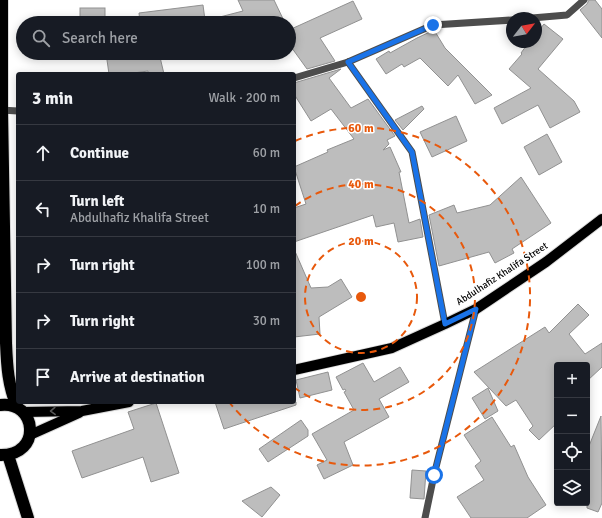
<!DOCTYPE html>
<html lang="en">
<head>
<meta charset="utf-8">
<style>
	:root { --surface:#171b24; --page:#242831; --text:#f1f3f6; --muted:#9ea1a6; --line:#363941 }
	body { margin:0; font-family:Signika,sans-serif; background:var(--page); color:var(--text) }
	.controls { position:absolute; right:12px; bottom:12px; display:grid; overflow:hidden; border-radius:4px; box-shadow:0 2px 10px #0003 }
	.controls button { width:36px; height:36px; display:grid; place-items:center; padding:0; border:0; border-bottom:1px solid var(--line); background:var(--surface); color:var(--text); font:20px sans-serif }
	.compass { position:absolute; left:506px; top:12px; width:36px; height:36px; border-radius:50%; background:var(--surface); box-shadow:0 2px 10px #0003; rotate:59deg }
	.stop { position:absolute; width:12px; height:12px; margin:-9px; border:3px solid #1a73e8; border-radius:50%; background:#fff }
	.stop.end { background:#1a73e8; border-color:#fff; box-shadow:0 1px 4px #0008 }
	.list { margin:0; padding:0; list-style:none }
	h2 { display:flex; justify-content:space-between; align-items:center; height:52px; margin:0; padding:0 16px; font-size:17px }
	h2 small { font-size:13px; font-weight:400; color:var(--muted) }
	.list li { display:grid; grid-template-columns:26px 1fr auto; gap:12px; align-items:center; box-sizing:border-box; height:56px; padding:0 16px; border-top:1px solid var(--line) }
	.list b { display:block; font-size:15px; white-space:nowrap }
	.list p { margin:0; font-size:13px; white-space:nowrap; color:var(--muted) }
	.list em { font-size:13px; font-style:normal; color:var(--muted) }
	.icon { flex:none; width:22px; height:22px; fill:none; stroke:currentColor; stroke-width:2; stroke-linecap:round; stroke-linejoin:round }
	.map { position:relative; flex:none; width:602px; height:518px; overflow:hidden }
	.search { position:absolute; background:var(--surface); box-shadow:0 2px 10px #0003; left:16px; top:16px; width:280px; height:44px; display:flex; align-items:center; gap:10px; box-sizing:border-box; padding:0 14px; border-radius:22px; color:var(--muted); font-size:15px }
	.panel { position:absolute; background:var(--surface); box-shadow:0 2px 10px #0003; left:16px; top:72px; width:280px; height:332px; border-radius:4px }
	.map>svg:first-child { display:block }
	.building { fill:#bdbdbd; stroke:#919191 }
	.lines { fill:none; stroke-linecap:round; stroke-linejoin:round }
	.major-casing { stroke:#dbdbdb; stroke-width:12 }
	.highway-casing { stroke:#dbdbdb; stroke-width:14 }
	.minor { stroke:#4d4d4d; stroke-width:7 }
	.major { stroke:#000; stroke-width:10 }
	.highway { stroke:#000; stroke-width:12 }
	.oneway { stroke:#595959 }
	.route { stroke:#1a73e8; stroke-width:5 }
	.ring { fill:none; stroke:#e8590c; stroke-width:2; stroke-dasharray:7 5 }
	.labels { text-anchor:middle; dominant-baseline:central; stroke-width:3; stroke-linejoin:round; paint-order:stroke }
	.street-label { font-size:10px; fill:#000; stroke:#fff }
	.centre { fill:#e8590c; stroke:#fff; stroke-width:2 }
	.ring-label { font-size:12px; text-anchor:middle; font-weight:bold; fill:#e8590c; stroke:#fff; stroke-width:3; stroke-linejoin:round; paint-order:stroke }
</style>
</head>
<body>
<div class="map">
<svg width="602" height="518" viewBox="0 0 602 518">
	<rect width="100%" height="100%" fill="#fff"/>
	<!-- building -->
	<g class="building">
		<path d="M238 0H274L285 23H217L216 18 243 11Z"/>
		<path d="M589 0H595L602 9V38L580 10 587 4Z"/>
		<path d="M353 1 362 19 320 38 335 61 307 69 289 44V30Z"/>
		<path d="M203 5 205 20 184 23H140L139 13Z"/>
		<rect x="80" y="8" width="25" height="15"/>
		<path d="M544 24 563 39 538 69 574 101 580 112 550 128 538 105 502 124 494 108 531 88 509 69 522 54 521 53 529 42H536V34Z"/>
		<path d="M434 30 445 48 492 95 475 104 458 75 448 86 420 58 404 67 402 64 386 74 376 59 389 51 390 53 417 38Z"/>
		<path d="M106 53H159L164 74H148V71L126 74H109Z"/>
		<path d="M341 69 329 78 351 108 368 99 395 136 387 140 389 144 383 150 390 147 401 172H399L409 223 420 219 423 237 398 242 394 223 376 227 373 215 294 242V208L306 204 294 167 328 152 327 150 354 139 331 109 311 121 294 94V83Z"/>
		<path d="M422 106 424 109 403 130 395 120Z"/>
		<path d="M456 116 467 141 432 157 420 132Z"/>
		<path d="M547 134 562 162 539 175 524 147Z"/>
		<path d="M521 177 551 223 512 249 514 253 495 263 489 252 439 266 429 215 454 205 457 213 490 205Z"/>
		<path d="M294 249 311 288 328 287 341 279 352 297 319 317 320 334 294 337Z"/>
		<path d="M578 304 589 315 569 334 585 354 602 343V367L587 381V365H557V423L539 440 529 430 533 426 516 400 506 406 474 372 545 327 549 333Z"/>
		<path d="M363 363 374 382 400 367 409 382 379 399 389 417 344 442 353 465 324 479 317 465 327 460 312 434 354 410 344 392 346 391 345 389 343 390 336 377Z"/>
		<path d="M328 372 332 390 300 398 296 380Z"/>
		<path d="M488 388 498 411 485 419 472 398Z"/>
		<path d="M215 402H296V405L224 429Z"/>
		<path d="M156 403 179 473 151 482 143 457 82 478 72 451 134 429 128 412Z"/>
		<path d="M601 416 602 503 598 512 587 508V451Z"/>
		<path d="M492 417 511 447 514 445 528 477 546 505 527 518H471L457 497 484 480 475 466 481 461 464 435Z"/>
		<path d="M301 420 308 430V436L268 462 259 449Z"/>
		<path d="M412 470 426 471 424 499 410 498Z"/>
		<path d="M271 487 280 495 262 517 242 501Z"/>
	</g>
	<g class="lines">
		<!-- major casing -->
		<g class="major-casing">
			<g id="major">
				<path d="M294 370 392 348 445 324 476 309 488 301 546 262 602 219"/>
				<path d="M24 412 82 411 129 402"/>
				<path d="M30 435 79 413"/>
			</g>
		</g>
		<!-- highway casing -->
		<g class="highway-casing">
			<g id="highway">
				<path d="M2 0V110L6 343C7 367 8 385 17 407"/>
				<path d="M0 405C37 400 43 456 0 455"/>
				<path d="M8 455 28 518"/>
			</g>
		</g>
		<!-- minor -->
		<g class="minor">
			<path d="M532 18 567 15 584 0"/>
			<path d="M348 62 412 152 445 324"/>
			<path d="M294 78 348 62 433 25 512 20"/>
			<path d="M0 110 18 111"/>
			<path d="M425 518 434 475 476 309"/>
		</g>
		<!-- major -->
		<use href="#major" class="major"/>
		<!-- highway -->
		<use href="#highway" class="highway"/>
	</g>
	<!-- one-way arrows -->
	<defs><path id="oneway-chevron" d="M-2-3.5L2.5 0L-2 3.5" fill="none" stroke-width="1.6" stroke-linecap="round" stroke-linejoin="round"/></defs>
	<use class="oneway" href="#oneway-chevron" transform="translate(53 411) rotate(178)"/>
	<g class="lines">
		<!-- route -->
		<path class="route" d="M433 25 348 62 412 152 445 324 476 309 434 475"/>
	</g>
	<!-- distance rings -->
	<g class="ring">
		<circle cx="361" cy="297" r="56"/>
		<path d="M295 206A113 113 0 1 1 295 388"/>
		<path d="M295 141A169 169 0 1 1 229 402"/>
	</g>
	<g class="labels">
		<!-- street labels -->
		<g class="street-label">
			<text transform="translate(502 274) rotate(-33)">Abdulhafiz Khalifa Street</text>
		</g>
	</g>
	<circle cx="361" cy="297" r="6" class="centre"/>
	<g class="ring-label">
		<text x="361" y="132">60 m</text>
		<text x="361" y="188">40 m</text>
		<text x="361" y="245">20 m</text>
	</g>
</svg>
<div class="controls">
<button>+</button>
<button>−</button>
<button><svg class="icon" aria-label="locate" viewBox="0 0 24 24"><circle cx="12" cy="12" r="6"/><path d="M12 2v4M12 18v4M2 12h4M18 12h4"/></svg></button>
<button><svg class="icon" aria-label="layers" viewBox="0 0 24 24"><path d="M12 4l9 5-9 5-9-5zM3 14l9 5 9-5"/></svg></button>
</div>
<svg class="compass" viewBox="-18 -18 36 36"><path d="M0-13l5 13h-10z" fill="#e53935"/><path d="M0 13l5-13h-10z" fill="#9ea1a6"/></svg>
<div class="stop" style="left:434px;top:475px"></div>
<div class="stop end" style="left:433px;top:25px"></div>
<div class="search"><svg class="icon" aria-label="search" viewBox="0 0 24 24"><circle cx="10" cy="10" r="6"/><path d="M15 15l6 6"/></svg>Search here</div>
<section class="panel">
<h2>3 min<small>Walk · 200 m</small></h2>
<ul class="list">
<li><svg class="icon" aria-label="ahead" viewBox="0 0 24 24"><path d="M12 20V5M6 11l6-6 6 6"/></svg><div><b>Continue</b></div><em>60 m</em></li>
<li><svg class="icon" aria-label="left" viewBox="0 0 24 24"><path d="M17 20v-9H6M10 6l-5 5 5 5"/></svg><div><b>Turn left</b><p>Abdulhafiz Khalifa Street</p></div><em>10 m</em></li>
<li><svg class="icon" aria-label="right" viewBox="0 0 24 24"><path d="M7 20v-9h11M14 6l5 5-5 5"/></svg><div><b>Turn right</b></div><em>100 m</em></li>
<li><svg class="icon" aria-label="right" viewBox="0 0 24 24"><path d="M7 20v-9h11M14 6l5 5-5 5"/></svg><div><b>Turn right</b></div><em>30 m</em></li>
<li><svg class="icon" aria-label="arrive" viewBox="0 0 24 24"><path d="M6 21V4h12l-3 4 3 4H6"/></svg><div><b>Arrive at destination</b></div></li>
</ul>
</section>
</div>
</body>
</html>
